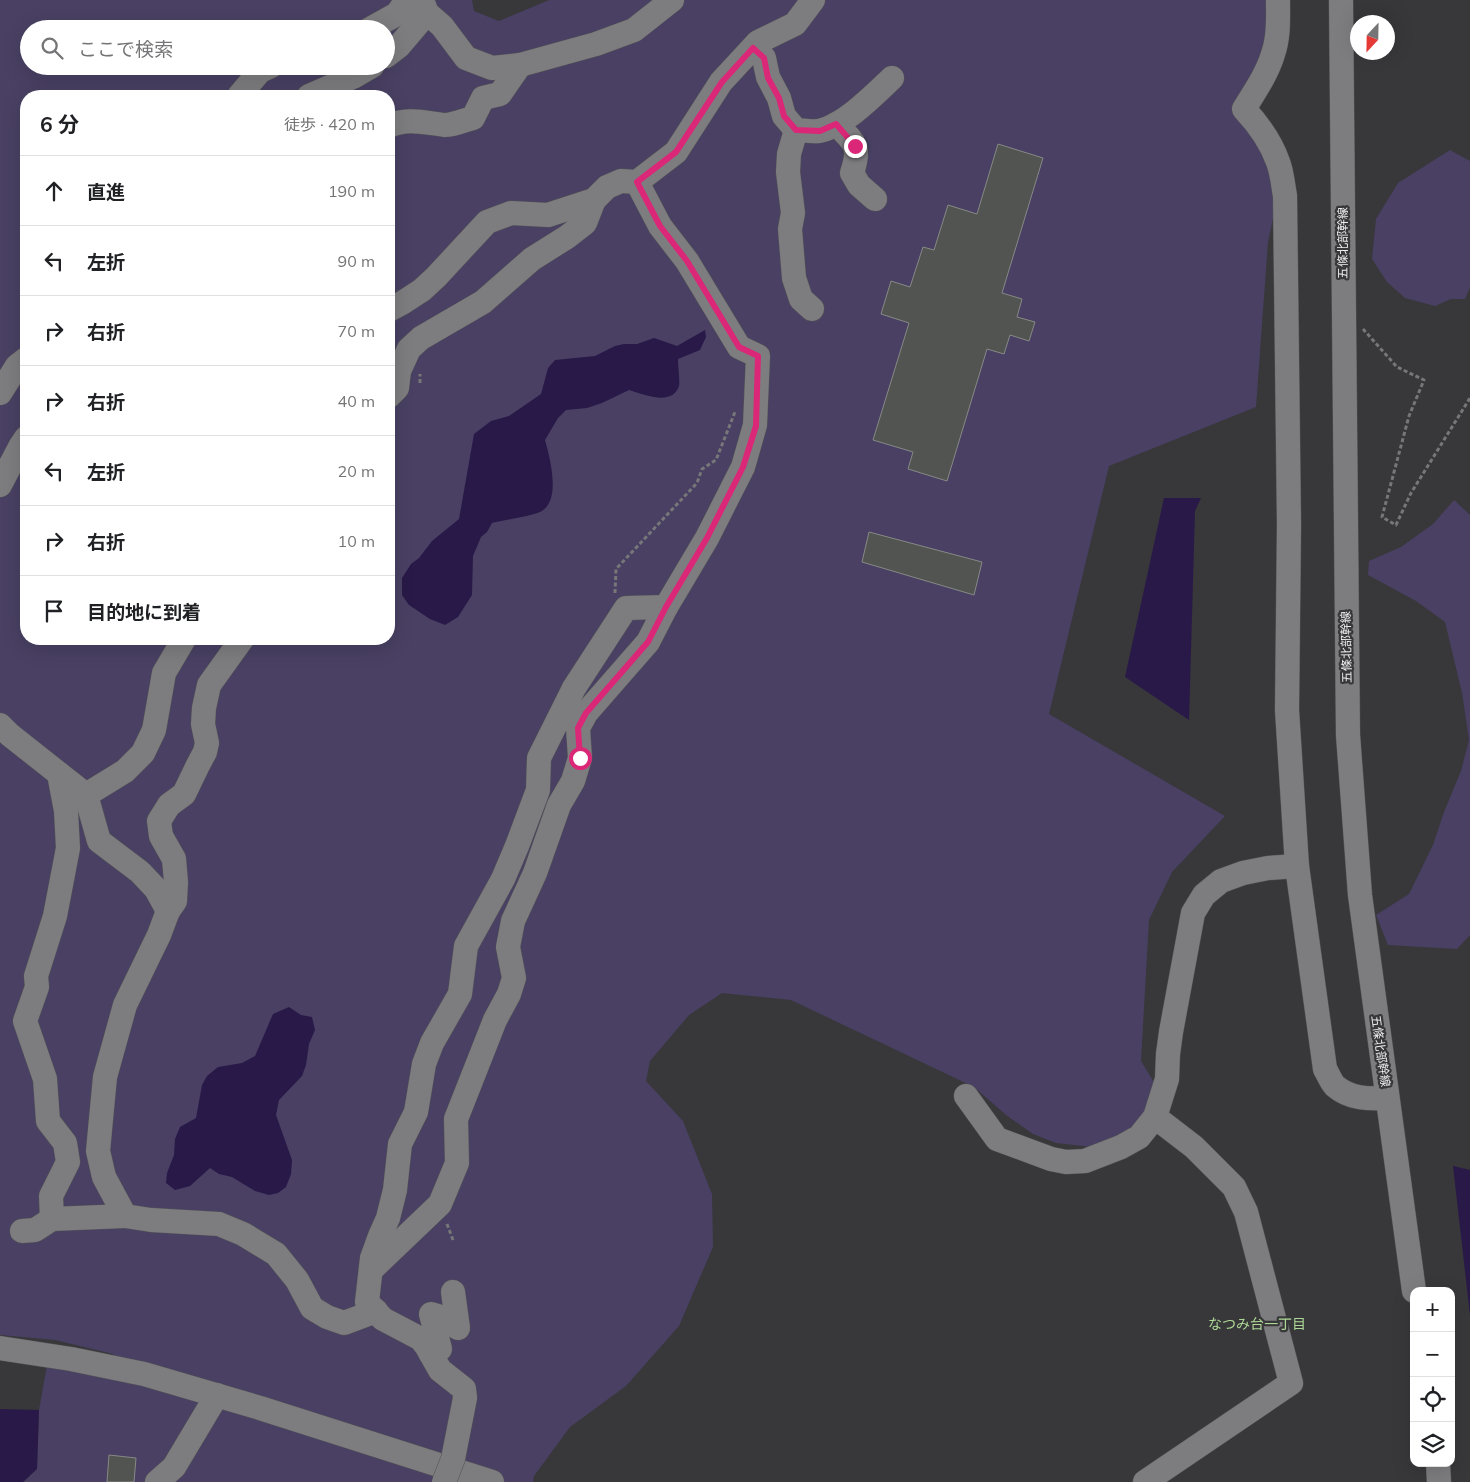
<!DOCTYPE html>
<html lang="ja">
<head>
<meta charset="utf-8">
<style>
	:root { --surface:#fff; --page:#f6f6f6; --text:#202124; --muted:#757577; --line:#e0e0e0 }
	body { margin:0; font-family:Mulish,"Noto Sans JP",sans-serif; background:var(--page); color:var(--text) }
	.controls { position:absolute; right:15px; bottom:15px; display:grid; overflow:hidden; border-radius:10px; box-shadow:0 5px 20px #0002 }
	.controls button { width:45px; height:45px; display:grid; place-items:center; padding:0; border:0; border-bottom:1px solid var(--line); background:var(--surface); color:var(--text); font:25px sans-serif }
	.compass { position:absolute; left:1350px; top:15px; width:45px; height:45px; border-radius:50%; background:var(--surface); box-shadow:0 5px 20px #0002; rotate:202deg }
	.stop { position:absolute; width:15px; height:15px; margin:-11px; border:4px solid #db2777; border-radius:50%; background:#fff }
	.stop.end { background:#db2777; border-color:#fff; box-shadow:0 1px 5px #0008 }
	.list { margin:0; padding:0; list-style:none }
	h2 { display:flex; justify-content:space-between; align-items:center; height:65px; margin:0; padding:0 20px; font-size:21px }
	h2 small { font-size:16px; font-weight:400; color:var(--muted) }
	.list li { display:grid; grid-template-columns:32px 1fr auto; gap:15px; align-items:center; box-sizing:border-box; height:70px; padding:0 20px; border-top:1px solid var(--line) }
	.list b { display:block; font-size:19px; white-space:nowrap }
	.list em { font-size:16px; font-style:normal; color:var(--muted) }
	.icon { flex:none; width:28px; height:28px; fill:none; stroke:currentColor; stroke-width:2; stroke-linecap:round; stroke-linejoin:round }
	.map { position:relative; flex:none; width:1470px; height:1482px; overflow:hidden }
	.search { position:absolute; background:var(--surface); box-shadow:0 5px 20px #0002; left:20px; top:20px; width:375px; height:55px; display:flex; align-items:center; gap:12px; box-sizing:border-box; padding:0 18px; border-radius:28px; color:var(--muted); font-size:19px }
	.panel { position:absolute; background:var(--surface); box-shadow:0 5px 20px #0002; left:20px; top:90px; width:375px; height:555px; border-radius:20px }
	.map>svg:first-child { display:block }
	.green { fill:#494063; fill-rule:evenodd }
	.water { fill:#291948 }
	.building { fill:#525452; stroke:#878986 }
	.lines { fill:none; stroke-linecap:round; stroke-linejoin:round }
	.minor-casing { stroke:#545356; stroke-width:25 }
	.path { stroke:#777679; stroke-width:3; stroke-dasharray:4 2.5; stroke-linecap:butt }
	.minor { stroke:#7d7d80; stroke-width:24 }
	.minor-bridge-casing { stroke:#545356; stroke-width:25; stroke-linecap:butt }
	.minor-bridge { stroke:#7d7d80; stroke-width:24 }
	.route { stroke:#db2777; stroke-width:6 }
	.labels { text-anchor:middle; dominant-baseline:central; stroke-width:4.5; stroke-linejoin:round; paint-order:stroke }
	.street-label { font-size:12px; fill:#ecebed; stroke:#38373a }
	.neighbourhood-label { font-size:14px; fill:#add896; stroke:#38373a }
</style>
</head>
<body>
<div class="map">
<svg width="1470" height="1482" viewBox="0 0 1470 1482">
	<rect width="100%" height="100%" fill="#38373a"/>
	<!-- green -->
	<g class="green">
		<path d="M0 0H472L474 11 499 21 549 0H1281L1254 98 1265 143 1277 200 1268 242 1256 407 1109 466 1049 714 1225 816 1172 872 1149 920 1141 1061 1158 1089 1148 1113 1127 1133 1092 1147 1056 1143 1033 1134 1006 1115 974 1087 791 1000 722 993 689 1015 650 1061 646 1081 683 1121 712 1194 713 1247 679 1326 626 1386 570 1427 534 1476 533 1482H23L37 1469 39 1410 47 1365 112 1377 113 1354 55 1340 0 1335ZM29 29H386V66H29ZM26 96H389V639H26Z"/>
		<path d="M1450 150 1470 161V287L1465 299H1451L1435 306 1405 298 1387 282 1372 259 1376 219 1398 183Z"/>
		<path d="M1454 500 1470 515V935L1457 949 1388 945 1376 915 1409 894 1433 845 1444 812 1461 771 1469 740 1462 693 1445 622 1416 601 1368 575 1369 561 1401 547 1433 524Z"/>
	</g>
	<!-- water -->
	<g class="water">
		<path d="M705 330 706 337 700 350 678 359C678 364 680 383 679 386 672 407 643 394 629 390L602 403 587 408 566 410 558 418 545 440C550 458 561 499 542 511 533 516 504 520 492 523L487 532 481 537 473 556 472 595 458 617 445 625 430 619 409 605 402 595V578L411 564 419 558 432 541 459 519 474 434 491 421 509 416 541 394 548 368 555 360 595 356 615 346 624 344H637L654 338 677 346Z"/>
		<path d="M1164 498H1201L1195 511 1189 720 1125 677Z"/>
		<path d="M289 1007 301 1015 312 1017 315 1030 309 1044 306 1065 302 1076 279 1100 276 1115 292 1160 291 1174 286 1187 278 1193 269 1195 255 1191 232 1177 219 1174 210 1168 190 1186 175 1190 166 1183 167 1173 174 1155 175 1139 180 1127 196 1118 202 1085 207 1076 218 1067 242 1063 255 1056 273 1014Z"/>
		<path d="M1453 1166 1470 1170V1315Z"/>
		<path d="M0 1409 39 1410 37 1469 23 1482H0Z"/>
	</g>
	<!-- building -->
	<g class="building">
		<path d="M998 144 1043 158 1002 293 1022 299 1017 317 1035 322 1029 341 1010 335 1004 354 987 349 947 481 908 469 913 452 873 440 909 323 881 314 891 281 910 287 923 247 934 250 948 205 977 214Z"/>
		<path d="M869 532 982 562 974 595 862 562Z"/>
		<path d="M109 1455 136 1458 134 1482H107Z"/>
	</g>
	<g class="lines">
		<!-- minor casing -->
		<g class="minor-casing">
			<g id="minor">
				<path d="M422 0 427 13 442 26 466 58 492 68 520 65 596 44 634 30 672 0"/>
				<path d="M1278 0C1278 18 1279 37 1273 54 1267 74 1255 91 1244 109 1258 124 1271 142 1278 162 1282 172 1283 185 1285 196L1289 525 1287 710 1297 866 1325 1069C1328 1074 1331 1082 1335 1086 1350 1099 1369 1099 1387 1098"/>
				<path d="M1341 0 1348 735 1360 895 1414 1291"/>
				<path d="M370 29 397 14 407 0"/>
				<path d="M753 48 764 58 768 77 779 98 784 116 796 130C803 130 812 132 819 131 844 126 874 95 892 78"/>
				<path d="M386 56 399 46 427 13"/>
				<path d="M239 96 260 71 271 66"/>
				<path d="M309 96 355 76 372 66"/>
				<path d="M836 124C855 143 861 146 852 173L859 185 875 199"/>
				<path d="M389 126C408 117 425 123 445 125 454 125 464 120 473 118L483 98 500 94 520 65"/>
				<path d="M796 130 789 154 788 172 793 213 790 229 794 278 801 299 812 309"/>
				<path d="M389 310 402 303 422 290 436 277 487 222 511 213 548 215 594 200 607 187 621 181 637 182"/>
				<path d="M0 393 17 366 26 359"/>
				<path d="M389 396 397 388 399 371 409 349 421 338 483 302 532 259 567 237 585 223 594 200"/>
				<path d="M0 485 20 447 26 438"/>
				<path d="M0 725 10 735 86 795 99 841 140 872 156 889 168 911 159 935 125 1005 105 1077 98 1151 104 1177 125 1216 151 1220 219 1224 243 1234 276 1254 297 1280 312 1308 327 1317 344 1323 376 1311"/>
				<path d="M86 795 125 771 143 753 154 730 164 673 184 639"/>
				<path d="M168 911 175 901 176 882 174 859 161 836 159 821 169 805 184 794 198 765 205 752 207 743 203 724 204 708 209 685 242 639"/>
				<path d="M966 1096 997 1139 1051 1159 1066 1162 1085 1161 1121 1147 1139 1137 1155 1117 1167 1079 1168 1054 1171 1032 1193 913 1204 895 1221 881 1243 873 1268 868 1297 866"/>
				<path d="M52 1219 51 1196 68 1162 65 1143 48 1121 45 1079 25 1021 37 987 36 976 55 916 68 848 66 811 59 774"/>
				<path d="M22 1231 35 1230 52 1219 125 1216"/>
				<path d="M371 1270 440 1204 457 1163 456 1119 495 1020 509 994 514 978 508 947 513 921 535 873 559 805 573 781 580 758 578 728 586 713 648 642 666 607"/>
				<path d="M0 1348 71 1359 144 1374 260 1408 492 1482"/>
				<path d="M431 1354 440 1349 431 1314 441 1317 458 1328 453 1292"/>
				<path d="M465 1398 464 1389 440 1370 427 1347 421 1339 383 1319 367 1302 372 1258 380 1236 388 1218 395 1190 400 1144 416 1112 424 1064 432 1043 460 994 466 946 503 879 517 846 538 790 539 758 574 688 626 608 666 607 707 538 743 467 755 425 758 356 739 347 687 261 660 226 637 182 676 152 721 82 758 42 795 24 813 0"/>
				<path d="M1438 1463 1439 1482"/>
				<path d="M157 1482 174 1467 217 1395"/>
				<path d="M1145 1482 1291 1383 1246 1212 1234 1187 1194 1147 1155 1117"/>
			</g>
		</g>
		<!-- path -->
		<g class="path">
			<path d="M1363 329 1397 367 1424 380 1409 416 1382 517 1396 525 1411 493 1470 398"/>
			<path d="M420 383V374"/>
			<path d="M615 593 616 569 697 483 702 469 716 460 735 412"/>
			<path d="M447 1224 453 1240"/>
		</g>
		<!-- minor -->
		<use href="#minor" class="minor"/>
		<!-- minor-bridge casing -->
		<g class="minor-bridge-casing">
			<path id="minor-bridge" d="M444 1482 453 1459 465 1398"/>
		</g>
		<!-- minor-bridge -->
		<use href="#minor-bridge" class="minor-bridge"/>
	</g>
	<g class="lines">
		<!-- route -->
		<path class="route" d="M580 758 578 728 586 713 648 642 666 607 707 538 743 467 756 426 758 356 739 347 687 261 660 226 637 182 676 152 722 82 753 48 764 58 768 78 779 98 784 116 796 130 820 131 836 124 855 146"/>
	</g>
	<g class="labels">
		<!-- street labels -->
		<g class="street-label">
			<text transform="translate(1342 243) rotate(-90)">五條北部幹線</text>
			<text transform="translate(1346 647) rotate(-91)">五條北部幹線</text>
			<text transform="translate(1381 1051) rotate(82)">五條北部幹線</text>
		</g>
		<!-- neighbourhood labels -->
		<g class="neighbourhood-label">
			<text x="1257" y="1324">なつみ台一丁目</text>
		</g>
	</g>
</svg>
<div class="controls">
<button>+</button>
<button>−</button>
<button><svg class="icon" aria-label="locate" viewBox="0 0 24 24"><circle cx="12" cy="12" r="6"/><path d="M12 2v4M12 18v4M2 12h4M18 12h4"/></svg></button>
<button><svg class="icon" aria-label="layers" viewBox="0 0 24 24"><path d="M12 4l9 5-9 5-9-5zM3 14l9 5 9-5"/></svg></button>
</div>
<svg class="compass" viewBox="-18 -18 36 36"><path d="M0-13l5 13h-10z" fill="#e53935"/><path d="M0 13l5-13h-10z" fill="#757577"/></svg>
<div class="stop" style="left:580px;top:758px"></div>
<div class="stop end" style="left:855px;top:146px"></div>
<div class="search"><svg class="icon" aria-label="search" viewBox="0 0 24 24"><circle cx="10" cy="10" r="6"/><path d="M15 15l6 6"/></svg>ここで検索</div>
<section class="panel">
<h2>6 分<small>徒歩 · 420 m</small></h2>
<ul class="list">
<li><svg class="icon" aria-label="ahead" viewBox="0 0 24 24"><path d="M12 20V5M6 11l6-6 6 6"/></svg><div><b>直進</b></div><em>190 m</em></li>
<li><svg class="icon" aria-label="left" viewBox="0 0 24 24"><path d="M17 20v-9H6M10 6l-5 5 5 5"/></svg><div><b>左折</b></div><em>90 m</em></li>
<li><svg class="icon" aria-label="right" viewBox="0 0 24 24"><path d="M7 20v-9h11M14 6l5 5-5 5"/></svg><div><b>右折</b></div><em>70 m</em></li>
<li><svg class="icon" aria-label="right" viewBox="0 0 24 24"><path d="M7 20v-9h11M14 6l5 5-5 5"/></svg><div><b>右折</b></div><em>40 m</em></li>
<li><svg class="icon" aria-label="left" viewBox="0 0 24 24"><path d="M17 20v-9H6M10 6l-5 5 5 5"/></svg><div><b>左折</b></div><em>20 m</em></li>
<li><svg class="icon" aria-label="right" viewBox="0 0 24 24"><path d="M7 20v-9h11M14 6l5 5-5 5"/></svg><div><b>右折</b></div><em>10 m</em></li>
<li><svg class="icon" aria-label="arrive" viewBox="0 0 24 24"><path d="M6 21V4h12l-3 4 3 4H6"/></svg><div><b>目的地に到着</b></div></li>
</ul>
</section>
</div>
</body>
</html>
